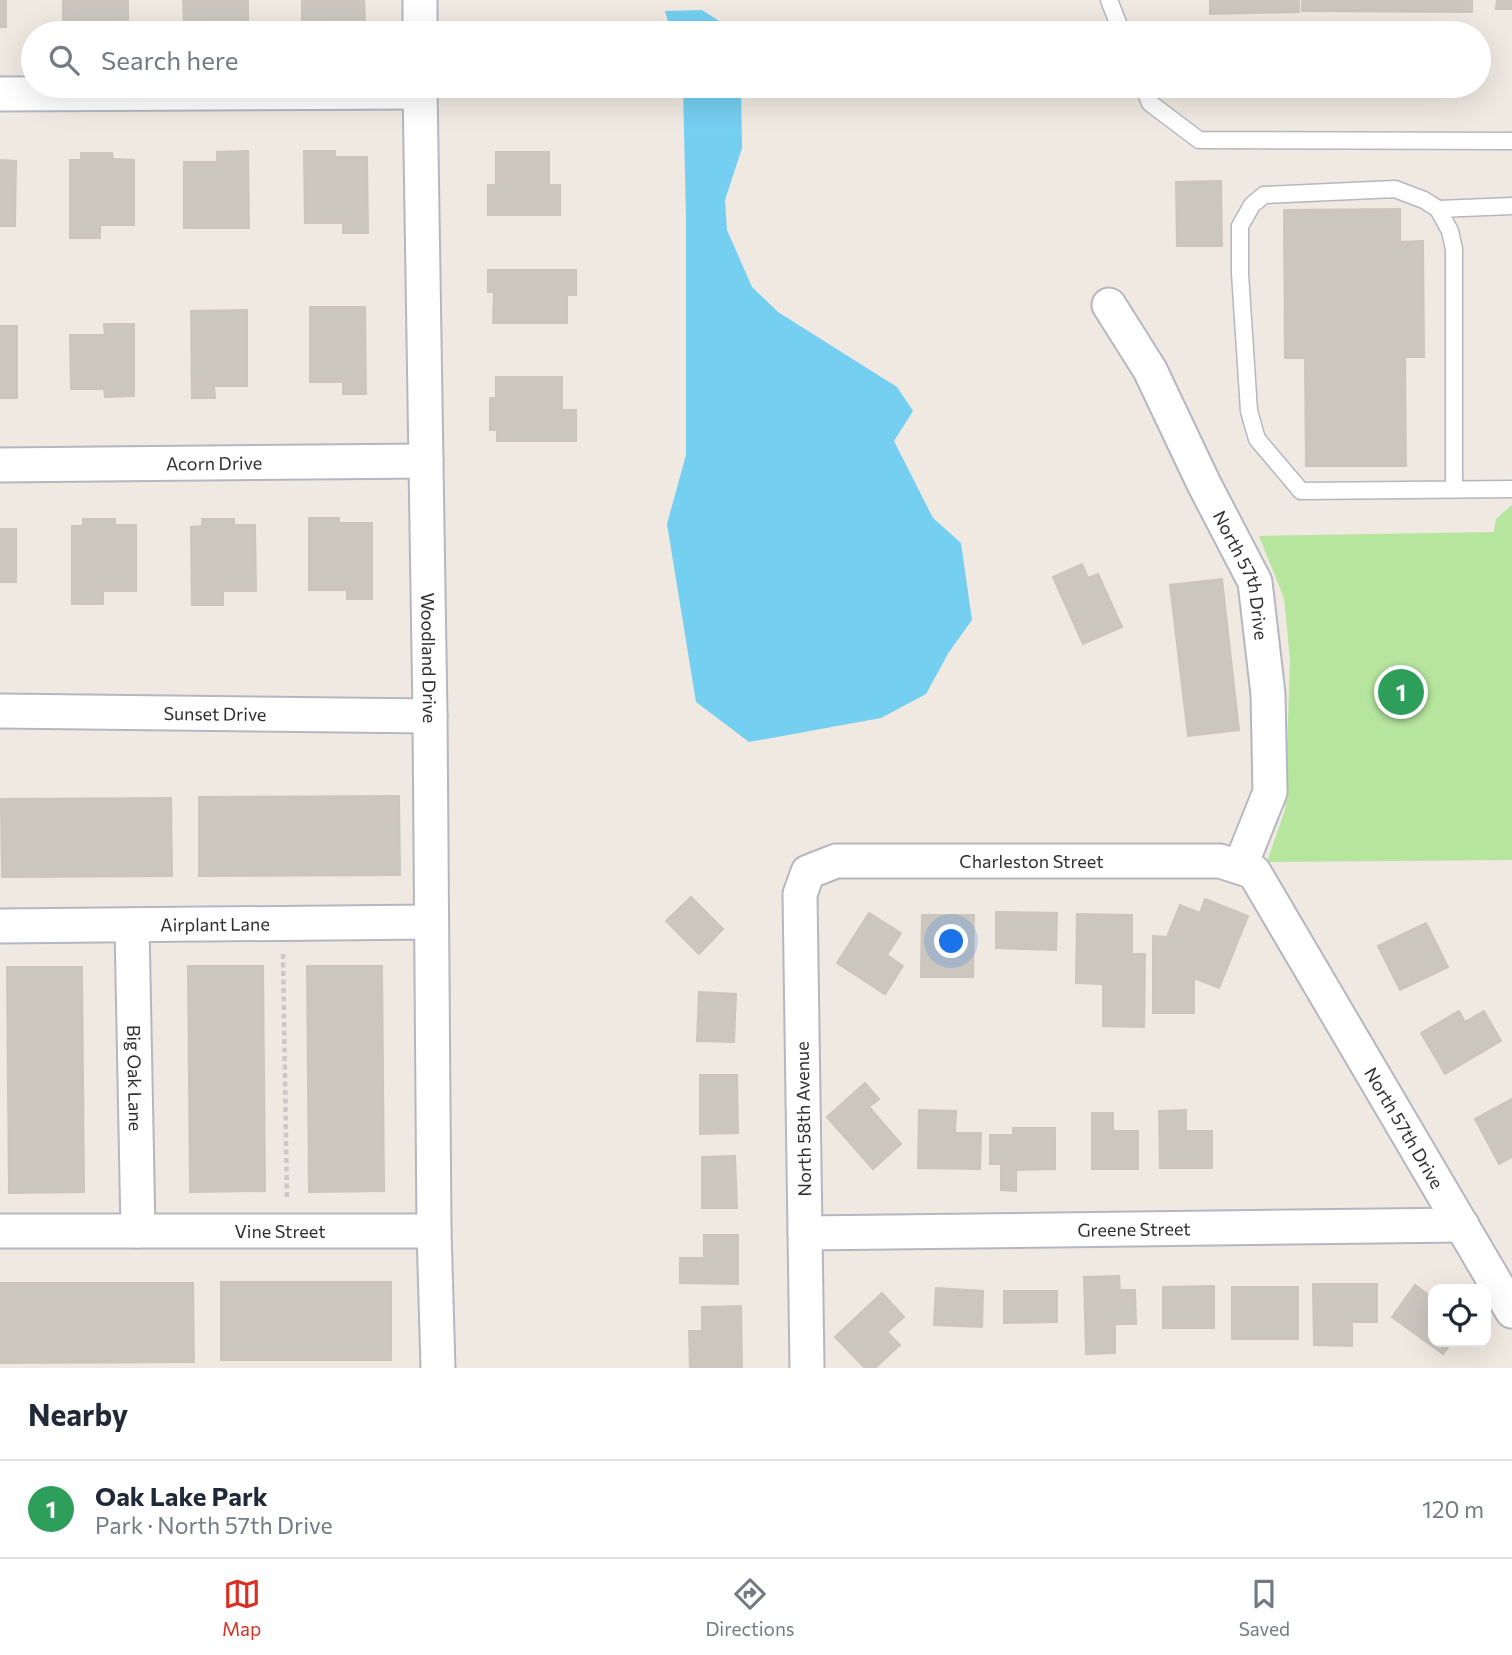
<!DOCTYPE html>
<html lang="en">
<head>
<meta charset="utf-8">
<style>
	:root { --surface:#fff; --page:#f6f6f7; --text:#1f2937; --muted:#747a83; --line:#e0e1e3; --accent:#d93025 }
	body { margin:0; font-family:Commissioner,sans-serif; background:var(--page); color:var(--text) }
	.controls { position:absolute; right:21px; bottom:21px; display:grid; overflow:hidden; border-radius:14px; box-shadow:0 7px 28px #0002 }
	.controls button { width:63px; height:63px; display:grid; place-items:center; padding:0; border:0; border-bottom:2px solid var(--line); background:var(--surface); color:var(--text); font:35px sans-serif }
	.you { position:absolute; left:952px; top:942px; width:24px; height:24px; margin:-18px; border:5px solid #fff; border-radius:50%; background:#1a73e8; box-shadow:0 0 0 10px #1a73e833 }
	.badge { display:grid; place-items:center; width:46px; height:46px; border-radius:50%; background:var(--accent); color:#fff; font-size:23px; font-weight:700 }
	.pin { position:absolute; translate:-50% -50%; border:4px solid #fff; box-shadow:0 2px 7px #0006 }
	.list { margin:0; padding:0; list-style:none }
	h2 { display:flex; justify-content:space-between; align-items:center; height:91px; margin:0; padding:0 28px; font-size:30px }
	h2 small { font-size:23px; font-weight:400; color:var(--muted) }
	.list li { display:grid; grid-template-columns:46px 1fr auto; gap:21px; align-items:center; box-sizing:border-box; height:98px; padding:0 28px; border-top:2px solid var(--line) }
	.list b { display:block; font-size:26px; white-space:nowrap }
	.list p { margin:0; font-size:23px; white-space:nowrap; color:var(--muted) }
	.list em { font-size:23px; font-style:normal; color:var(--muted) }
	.icon { flex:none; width:38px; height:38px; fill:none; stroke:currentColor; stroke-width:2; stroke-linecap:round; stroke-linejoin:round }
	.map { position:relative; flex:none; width:1512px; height:1368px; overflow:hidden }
	.search { position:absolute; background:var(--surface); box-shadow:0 7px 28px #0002; left:21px; right:21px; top:21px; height:77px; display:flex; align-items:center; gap:18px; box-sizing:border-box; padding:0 24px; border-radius:38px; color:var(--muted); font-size:26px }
	.sheet { height:189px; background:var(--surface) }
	nav { display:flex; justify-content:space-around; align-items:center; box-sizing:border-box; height:98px; border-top:2px solid var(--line); background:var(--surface); font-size:19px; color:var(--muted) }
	nav a { display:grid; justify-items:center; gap:4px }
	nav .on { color:var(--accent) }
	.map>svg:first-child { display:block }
	.green { fill:#b6e59e }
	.water { fill:#75cff0 }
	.building { fill:#cbc7bf; stroke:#cbc5ba; stroke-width:2 }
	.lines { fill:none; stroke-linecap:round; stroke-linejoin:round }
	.service-casing { stroke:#b4b7c1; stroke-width:19 }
	.minor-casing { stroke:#b4b7c1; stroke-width:37 }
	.path { stroke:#c9c9c9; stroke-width:4.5; stroke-dasharray:5 3.5; stroke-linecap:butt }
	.service { stroke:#fff; stroke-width:16 }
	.minor { stroke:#fff; stroke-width:33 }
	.labels { text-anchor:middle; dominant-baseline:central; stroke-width:6; stroke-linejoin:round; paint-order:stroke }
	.street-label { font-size:18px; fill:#2e2e2e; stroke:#fff }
</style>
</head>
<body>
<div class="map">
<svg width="1512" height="1368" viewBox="0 0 1512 1368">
	<rect width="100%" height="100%" fill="#efe9e1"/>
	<!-- green -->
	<path class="green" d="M1512 505V860L1267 862 1285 810 1290 659 1284 598 1259 536 1494 532 1496 519Z"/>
	<!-- water -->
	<g class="water">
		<path d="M702 10 738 33H671L665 11Z"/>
		<path d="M683 86H741L742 148 725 200 727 230 752 287 778 312 897 387 913 411 894 441 933 518 961 543 972 620 949 652 926 694 881 718 749 742 696 702 667 524 686 455V218Z"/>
	</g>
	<!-- building -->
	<g class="building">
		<rect x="0" y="0" width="6" height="27"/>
		<path d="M63 0H128V22L117 21V28H85V22H63Z"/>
		<path d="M183 0H248V20H215L214 30 184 31Z"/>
		<path d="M302 0H364L365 21H332V26H302Z"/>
		<path d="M1210 0H1299V12L1210 14Z"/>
		<path d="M1302 0H1472V12L1302 11Z"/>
		<path d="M1497 0H1512V9H1496Z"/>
		<rect x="492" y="86" width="73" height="9"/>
		<path d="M248 151 249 228H184V162H217V152Z"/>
		<path d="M304 151H335V157H367L368 233H343V223H305Z"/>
		<path d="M496 152H549V185H560V215H488V185H496Z"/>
		<path d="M81 153H112L113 159 134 160V225H100V238H70V160H81Z"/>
		<path d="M0 160 16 161 15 226H0Z"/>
		<path d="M1221 181 1222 246H1177L1176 182Z"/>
		<path d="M1400 209V242L1423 241 1424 357H1405L1406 466H1306L1305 358H1285L1284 210Z"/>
		<path d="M488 270H576V295H567V323H493L494 292H488Z"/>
		<path d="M310 307H365L366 394H343V382H310Z"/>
		<path d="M247 310V386H214L215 398H192L191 311Z"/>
		<path d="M104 324H134V396L105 397 104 389H71L70 335H105Z"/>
		<rect x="0" y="326" width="17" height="72"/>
		<path d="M496 377H562V410H576V441H497V430H490V398H496Z"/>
		<path d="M309 518H339V523H372V599H347V590H309Z"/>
		<path d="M83 519H115V525H136V591H103V604H72V526H83Z"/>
		<path d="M202 519H234V525H255L256 591H223V605H192L191 527 202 526Z"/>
		<rect x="0" y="529" width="16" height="53"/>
		<path d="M1082 564 1088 578 1098 574 1122 627 1083 644 1053 577Z"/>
		<path d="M1222 579 1239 730 1188 736 1170 585Z"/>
		<path d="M399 796 400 875 199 876V797Z"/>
		<path d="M171 798 172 876 2 877 1 799Z"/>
		<path d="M691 897 723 929 699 954 666 921Z"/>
		<path d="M1205 899 1248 916 1219 988 1194 978V1013H1153V936L1167 937 1180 905 1200 913Z"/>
		<path d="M996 912 1057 913 1056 950 996 948Z"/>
		<path d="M869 913 901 933 887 955 903 966 885 994 837 963Z"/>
		<path d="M1077 914 1132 915V954H1145L1144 1027 1103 1026V984L1076 983Z"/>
		<path d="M922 915H974L973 977H921Z"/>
		<path d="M1426 923 1448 967 1400 990 1378 946Z"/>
		<path d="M188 966H263L265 1191 190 1192Z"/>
		<path d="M307 966H382L384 1191 309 1192Z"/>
		<path d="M7 967H82L84 1192 9 1193Z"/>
		<path d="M699 992 736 994 734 1042 697 1041Z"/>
		<path d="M1459 1011 1465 1022 1484 1011 1501 1041 1445 1074 1421 1033Z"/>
		<path d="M700 1075H737L738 1133 700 1134Z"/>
		<path d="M865 1083 879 1099 869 1107 901 1144 873 1169 827 1117Z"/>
		<path d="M1512 1099V1157L1499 1164 1475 1119Z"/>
		<path d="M919 1110 956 1111 955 1133H981L980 1169 918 1168Z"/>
		<path d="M1186 1110V1131H1212V1168H1160L1159 1111Z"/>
		<path d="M1092 1113H1113V1131H1138V1169H1092Z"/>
		<path d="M1013 1128H1055V1169L1016 1170V1191L1001 1190V1164H990V1135H1013Z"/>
		<path d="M735 1156 737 1208H702V1157Z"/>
		<path d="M704 1235H738V1284L680 1283V1258H704Z"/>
		<path d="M1119 1276 1120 1290H1135L1136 1324H1115V1353L1086 1354 1084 1277Z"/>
		<rect x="221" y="1282" width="170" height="78"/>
		<path d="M0 1283H193L194 1362 0 1363Z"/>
		<path d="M1313 1284H1377V1322H1352V1346L1314 1345Z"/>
		<path d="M1415 1285 1433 1298V1342H1452L1443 1354 1392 1317Z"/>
		<path d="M1214 1286V1328H1163V1287Z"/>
		<rect x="1232" y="1287" width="66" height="52"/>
		<path d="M936 1288 983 1291 982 1327 934 1325Z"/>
		<path d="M1004 1291H1057V1322L1004 1323Z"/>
		<path d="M882 1293 904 1317 887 1332 900 1345 875 1368H865L835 1337Z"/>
		<path d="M741 1306 742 1368H690L689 1331H702V1307Z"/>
	</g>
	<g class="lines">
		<!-- service casing -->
		<g class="service-casing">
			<g id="service">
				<path d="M1109 0 1122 33"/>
				<path d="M1143 86 1150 103 1199 140 1512 141"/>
				<path d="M1438 209 1512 206"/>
				<path d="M1454 490V249L1450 231 1438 209 1424 200 1395 189 1264 195 1252 205 1240 226V273L1249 411 1257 439 1301 491 1512 489"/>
			</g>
		</g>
		<!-- minor casing -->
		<g class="minor-casing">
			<g id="minor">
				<path d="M420 0V33"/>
				<path id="s1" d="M420 86 430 716 434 1231 438 1368"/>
				<path d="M0 94 420 92"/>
				<path id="s2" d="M1109 305 1150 370 1204 484 1255 582 1268 694 1270 792 1240 867"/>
				<path id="s3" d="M0 465 426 461"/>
				<path id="s4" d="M0 711 430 716"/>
				<path id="s5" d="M0 926 431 922"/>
				<path id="s6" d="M132 926 138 1231"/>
				<path id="s7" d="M0 1231H434"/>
				<path id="s8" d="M805 1233 1462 1225"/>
				<path id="s9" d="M807 1368 800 894 808 872 836 861H1220L1254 872 1512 1311"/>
			</g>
		</g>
		<!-- path -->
		<path class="path" d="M283 954 287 1200"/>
		<!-- service -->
		<use href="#service" class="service"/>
		<!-- minor -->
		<use href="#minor" class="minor"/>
	</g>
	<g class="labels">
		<!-- street labels -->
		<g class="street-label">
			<text stroke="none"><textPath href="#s3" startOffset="214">Acorn Drive</textPath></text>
			<text stroke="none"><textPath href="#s2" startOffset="303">North 57th Drive</textPath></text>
			<text stroke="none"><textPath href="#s1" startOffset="572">Woodland Drive</textPath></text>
			<text stroke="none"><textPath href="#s4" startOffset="215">Sunset Drive</textPath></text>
			<text stroke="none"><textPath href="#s9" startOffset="723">Charleston Street</textPath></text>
			<text stroke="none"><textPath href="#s5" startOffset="215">Airplant Lane</textPath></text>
			<text stroke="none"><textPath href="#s6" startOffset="152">Big Oak Lane</textPath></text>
			<text transform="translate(803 1119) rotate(-91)">North 58th Avenue</text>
			<text stroke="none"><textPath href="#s9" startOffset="1244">North 57th Drive</textPath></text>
			<text stroke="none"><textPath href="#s8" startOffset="329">Greene Street</textPath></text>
			<text stroke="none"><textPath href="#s7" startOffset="280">Vine Street</textPath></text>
		</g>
	</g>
</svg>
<div class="controls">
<button><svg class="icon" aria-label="locate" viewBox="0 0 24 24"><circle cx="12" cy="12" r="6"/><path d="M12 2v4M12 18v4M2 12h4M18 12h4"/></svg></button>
</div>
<div class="you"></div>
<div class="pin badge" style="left:1401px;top:692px;background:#2e9e5b">1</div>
<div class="search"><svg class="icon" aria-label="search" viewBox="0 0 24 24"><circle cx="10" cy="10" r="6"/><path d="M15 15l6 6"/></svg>Search here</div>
</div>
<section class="sheet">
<h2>Nearby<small></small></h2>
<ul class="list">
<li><span class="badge" style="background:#2e9e5b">1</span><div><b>Oak Lake Park</b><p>Park · North 57th Drive</p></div><em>120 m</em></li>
</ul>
</section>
<nav>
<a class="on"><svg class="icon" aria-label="map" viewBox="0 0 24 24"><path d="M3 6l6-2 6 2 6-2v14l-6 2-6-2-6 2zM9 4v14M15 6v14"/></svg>Map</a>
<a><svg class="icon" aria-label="directions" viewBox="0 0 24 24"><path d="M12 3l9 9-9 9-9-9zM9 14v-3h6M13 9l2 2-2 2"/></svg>Directions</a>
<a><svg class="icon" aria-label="saved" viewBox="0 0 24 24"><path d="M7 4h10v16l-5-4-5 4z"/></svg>Saved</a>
</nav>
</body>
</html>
